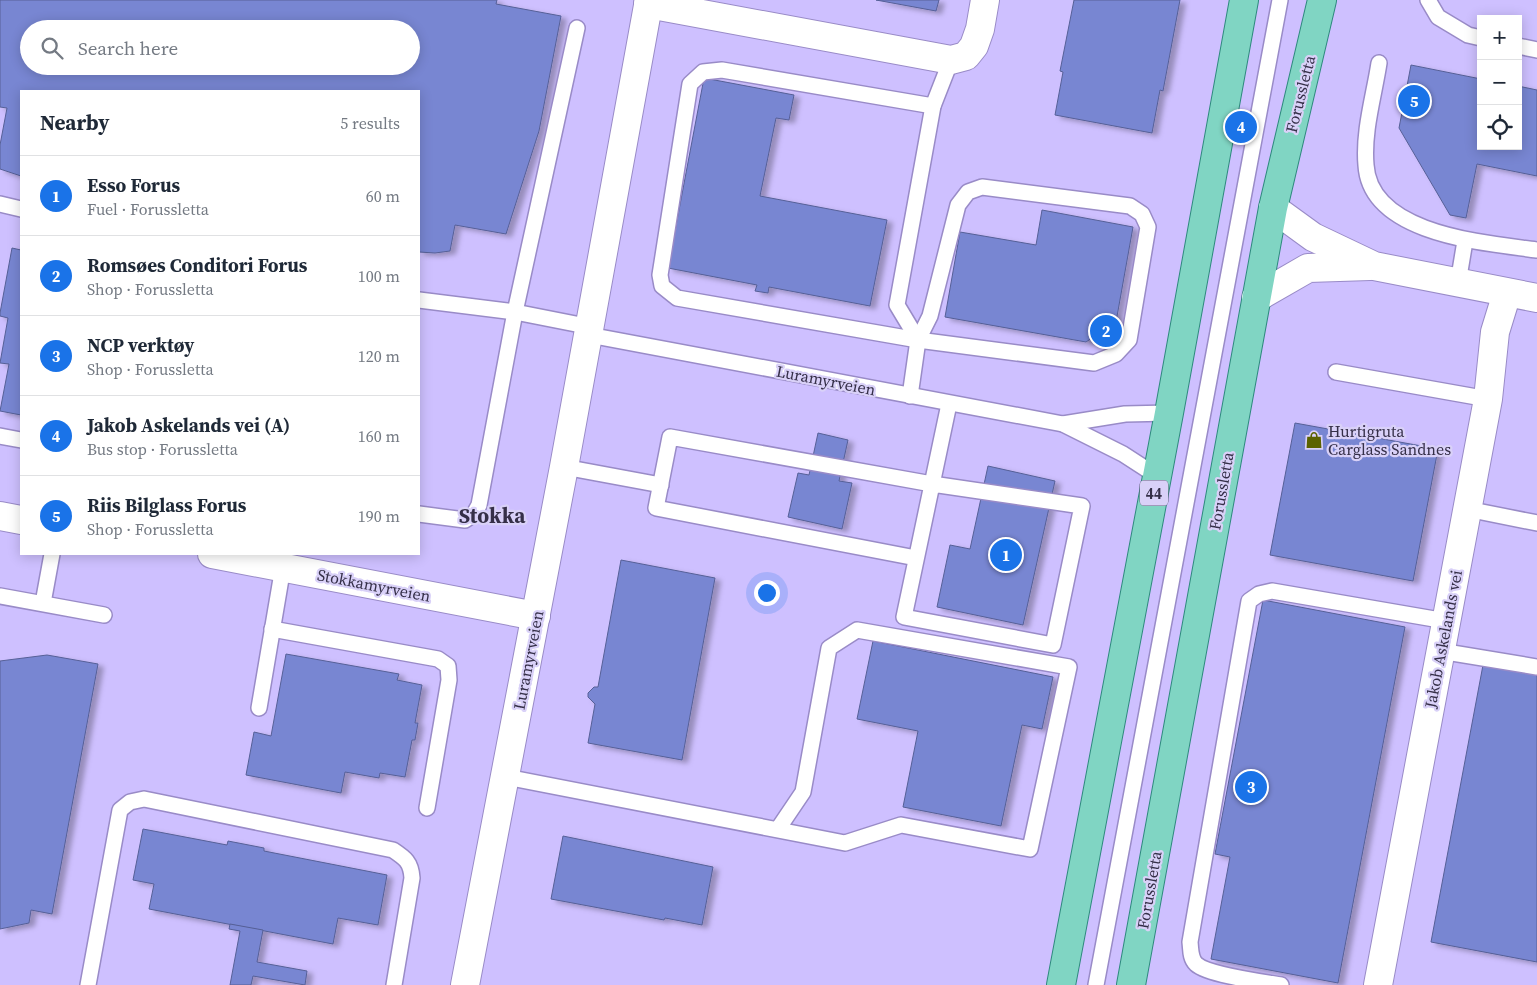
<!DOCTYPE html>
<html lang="en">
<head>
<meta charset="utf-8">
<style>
	:root { --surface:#fff; --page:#f6f6f7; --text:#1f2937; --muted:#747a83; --line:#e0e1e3; --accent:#1a73e8 }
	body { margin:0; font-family:"Source Serif 4",serif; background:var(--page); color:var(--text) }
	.controls { position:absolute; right:15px; top:15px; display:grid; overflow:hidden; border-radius:0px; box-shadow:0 2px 12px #0003 }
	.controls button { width:45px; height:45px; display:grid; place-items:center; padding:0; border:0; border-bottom:1px solid var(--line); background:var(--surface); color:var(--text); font:25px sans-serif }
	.you { position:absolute; left:766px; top:592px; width:18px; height:18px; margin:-12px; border:4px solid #fff; border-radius:50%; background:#1a73e8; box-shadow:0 0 0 8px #1a73e833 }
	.badge { display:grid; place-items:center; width:32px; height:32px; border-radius:50%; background:var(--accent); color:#fff; font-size:16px; font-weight:700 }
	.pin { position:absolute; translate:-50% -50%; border:2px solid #fff; box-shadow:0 1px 5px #0006 }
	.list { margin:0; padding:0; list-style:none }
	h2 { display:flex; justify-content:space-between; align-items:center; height:65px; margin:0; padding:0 20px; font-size:21px }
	h2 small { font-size:16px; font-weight:400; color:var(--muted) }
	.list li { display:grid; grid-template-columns:32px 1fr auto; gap:15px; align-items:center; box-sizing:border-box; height:80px; padding:0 20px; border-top:1px solid var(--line) }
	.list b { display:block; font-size:19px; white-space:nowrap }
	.list p { margin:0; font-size:16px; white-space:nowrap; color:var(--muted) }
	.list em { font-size:16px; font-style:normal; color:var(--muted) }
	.icon { flex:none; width:28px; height:28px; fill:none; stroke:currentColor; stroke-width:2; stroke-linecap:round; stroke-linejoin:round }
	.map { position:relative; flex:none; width:1537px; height:985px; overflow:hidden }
	.search { position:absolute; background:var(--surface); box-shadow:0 2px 12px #0003; left:20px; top:20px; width:400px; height:55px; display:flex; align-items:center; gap:12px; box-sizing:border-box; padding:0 18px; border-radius:28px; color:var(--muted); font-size:19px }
	.panel { position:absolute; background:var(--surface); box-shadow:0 2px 12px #0003; left:20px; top:90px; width:400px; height:465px; border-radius:0px }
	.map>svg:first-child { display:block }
	.building { fill:#7886d2; stroke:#566097; fill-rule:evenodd; filter:url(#shadow) }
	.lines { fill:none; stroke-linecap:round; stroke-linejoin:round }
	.lane-casing { stroke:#998bc7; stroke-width:18 }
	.street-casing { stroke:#998bc7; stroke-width:30 }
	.secondary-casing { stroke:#998bc7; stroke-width:30 }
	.primary-casing { stroke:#2e897e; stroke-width:30 }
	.lane { stroke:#fff; stroke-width:15 }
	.street { stroke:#fff; stroke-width:28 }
	.secondary { stroke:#fff; stroke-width:28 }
	.primary { stroke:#80d5c3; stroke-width:28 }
	.labels { text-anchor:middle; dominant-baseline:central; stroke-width:4.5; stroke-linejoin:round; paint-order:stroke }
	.shield { fill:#d9d1f8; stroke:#66607d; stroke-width:1 }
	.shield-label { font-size:15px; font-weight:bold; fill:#352f48 }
	.street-label { font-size:16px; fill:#352f48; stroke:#d9d1f8 }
	.poi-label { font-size:16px; fill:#352f48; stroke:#d9d1f8; text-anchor:start }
	.district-label { font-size:21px; font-weight:bold; fill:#352f48; stroke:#d9d1f8 }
</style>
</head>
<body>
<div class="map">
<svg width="1537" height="985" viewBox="0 0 1537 985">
	<defs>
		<filter id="shadow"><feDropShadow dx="5.5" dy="3" stdDeviation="2.5" flood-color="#0004"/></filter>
	</defs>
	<rect width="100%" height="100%" fill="#cec0ff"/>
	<!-- building -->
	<g class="building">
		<path d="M0 0H497L496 4 561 16 539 131 506 234 455 225 450 251 435 253 419 252V91H21V176L0 169V145L7 108 0 107ZM29 29H411V66H29Z"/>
		<path d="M876 0H939L936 11Z"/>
		<path d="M1074 0H1180L1163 91 1160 90 1152 133 1055 115 1063 72 1060 71Z"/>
		<path d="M1411 65 1481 79V146H1518V86L1537 90V176L1477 164 1466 218 1450 215 1399 128Z"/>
		<path d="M704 78 794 95 789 120 776 118 760 196 887 220 870 306 769 287 768 293 755 291 757 285 668 268Z"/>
		<path d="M1042 210 1133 227 1116 322 1086 342 945 317 960 232 1036 245Z"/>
		<path d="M12 248 21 250V415L0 411 9 364 0 363 8 318 0 316V313Z"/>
		<path d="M1295 423 1438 449 1413 581 1270 555Z"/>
		<path d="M818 433 848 440 839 481 852 483 842 529 788 517 798 473 809 475Z"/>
		<path d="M988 466 1055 481 1023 625 937 607 950 545 970 549Z"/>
		<path d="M621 560 715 578 682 760 588 743 595 704 588 697V693L594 687H598Z"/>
		<path d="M1263 600 1405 627 1338 983 1211 959 1230 857 1215 854Z"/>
		<path d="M873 641 1053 677 1042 729 1022 725 1001 826 903 807 918 731 857 719Z"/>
		<path d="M286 654 399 674 397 680 422 685 415 723H418L415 740H412L405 777 380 773 379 778 345 772 341 793 246 775 254 732 271 736Z"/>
		<path d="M47 655 98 664 52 914 31 910 29 923 0 929V661Z"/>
		<path d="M1483 665 1537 675V962L1431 942Z"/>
		<path d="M143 829 227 845 228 841 264 848V851L387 875 378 925 338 918 333 944 149 909 154 884 133 880Z"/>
		<path d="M563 836 713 867 702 925 665 918 664 920 551 899Z"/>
		<path d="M230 924 263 930 257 962 307 971 305 985 253 976 251 985H230L240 931 229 929Z"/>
	</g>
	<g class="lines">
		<!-- lane casing -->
		<g class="lane-casing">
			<g id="lane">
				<path d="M1428 0 1438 17 1468 35 1481 38"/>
				<path d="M1518 46 1537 50"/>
				<path d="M1379 63C1374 96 1363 131 1366 165 1370 235 1486 243 1537 250"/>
				<path d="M0 204 21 209"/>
				<path d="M1458 283 1465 241"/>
				<path d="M419 300 515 312 591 327"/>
				<path d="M589 335 1063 424 1123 454 1157 476"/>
				<path d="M918 340 930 316 958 205 968 192 982 187 1130 206 1142 214 1148 227 1129 340 1116 354 1094 363 918 340 677 298 662 286 660 275 690 84 703 72 722 70 933 106"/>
				<path d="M1336 372 1488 399"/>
				<path d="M910 396 918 340 897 305 933 106 951 60"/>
				<path d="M1063 424 1125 414 1169 413"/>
				<path d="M0 436 21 440"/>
				<path d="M564 467 661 485"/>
				<path d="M1467 509 1537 523"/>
				<path d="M419 514 465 520 474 514 479 505 515 312 577 28"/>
				<path d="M916 558 656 508 670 437 932 484 1082 506 1053 645 904 617 949 404"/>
				<path d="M0 596 104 615"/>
				<path d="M43 603 52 554"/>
				<path d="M272 629 438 659 448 666 449 680 427 808"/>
				<path d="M1440 651 1537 667"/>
				<path d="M259 708 283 567"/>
				<path d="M506 777 845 843 901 825 1030 849 1069 667 857 630 829 648 803 792 778 829"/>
				<path d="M88 985 120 810 130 802 144 799 393 850C405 858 411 862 412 878L394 985"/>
				<path d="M1096 985 1280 0"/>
				<path d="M1281 985C1263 982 1208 975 1196 964 1190 958 1191 950 1190 942L1249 601 1259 594 1272 591 1446 621"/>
			</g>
		</g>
		<!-- street casing -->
		<g class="street-casing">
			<g id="street">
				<path d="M648 4 951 60 966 56 974 46 980 29 985 0"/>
				<path d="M1273 208 1313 237 1374 266 1537 298"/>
				<path d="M1256 298 1308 268 1370 266"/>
				<path d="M0 516 21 520"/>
				<path d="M212 554 536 616"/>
				<path d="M1378 985 1488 399 1495 332 1507 293"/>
			</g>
		</g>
		<!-- secondary casing -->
		<g class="secondary-casing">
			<path id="secondary" d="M465 985 564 467 649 0"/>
		</g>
		<!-- primary casing -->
		<g class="primary-casing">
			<g id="primary">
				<path d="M1061 985 1169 413 1244 0"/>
				<path d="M1131 985 1273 208 1322 0"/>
			</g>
		</g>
		<!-- lane -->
		<use href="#lane" class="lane"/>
		<!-- street -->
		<use href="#street" class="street"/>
		<!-- secondary -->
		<use href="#secondary" class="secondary"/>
		<!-- primary -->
		<use href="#primary" class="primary"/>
	</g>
	<!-- icons -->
	<defs>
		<g id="shop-bare" transform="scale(1.35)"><path d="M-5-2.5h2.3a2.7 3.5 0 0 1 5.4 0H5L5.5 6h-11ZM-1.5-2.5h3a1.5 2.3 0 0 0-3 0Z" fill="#5b6200" stroke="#d9d1f8" stroke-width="2.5" paint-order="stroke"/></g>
	</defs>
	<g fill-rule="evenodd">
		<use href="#shop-bare" x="1314" y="440"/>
	</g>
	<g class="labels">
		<!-- shield labels -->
		<rect class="shield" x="1140" y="480.5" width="28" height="25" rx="4"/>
		<g class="shield-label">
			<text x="1154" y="493">44</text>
		</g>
		<!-- street labels -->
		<g class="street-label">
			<text transform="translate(1300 94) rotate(-76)">Forussletta</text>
			<text transform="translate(826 380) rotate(11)">Luramyrveien</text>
			<text transform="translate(1221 491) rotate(-80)">Forussletta</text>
			<text transform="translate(374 585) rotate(11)">Stokkamyrveien</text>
			<text transform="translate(1443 639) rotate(-79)">Jakob Askelands vei</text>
			<text transform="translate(528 660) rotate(-79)">Luramyrveien</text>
			<text transform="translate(1149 890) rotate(-80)">Forussletta</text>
		</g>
		<!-- poi labels -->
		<g class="poi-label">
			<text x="1328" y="431">Hurtigruta<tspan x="1328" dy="18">Carglass Sandnes</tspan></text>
		</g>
		<!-- district labels -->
		<g class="district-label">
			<text x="492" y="515">Stokka</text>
		</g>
	</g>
</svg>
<div class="controls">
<button>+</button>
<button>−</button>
<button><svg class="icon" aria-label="locate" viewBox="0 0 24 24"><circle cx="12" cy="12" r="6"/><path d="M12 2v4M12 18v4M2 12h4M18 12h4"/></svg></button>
</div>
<div class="you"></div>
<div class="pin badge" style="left:1006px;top:555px">1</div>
<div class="pin badge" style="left:1106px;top:331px">2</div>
<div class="pin badge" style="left:1251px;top:787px">3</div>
<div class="pin badge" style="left:1241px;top:127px">4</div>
<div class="pin badge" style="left:1414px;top:101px">5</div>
<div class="search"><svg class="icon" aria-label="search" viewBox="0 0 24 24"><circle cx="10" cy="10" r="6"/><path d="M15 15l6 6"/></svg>Search here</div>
<section class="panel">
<h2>Nearby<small>5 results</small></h2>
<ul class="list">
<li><span class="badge">1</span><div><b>Esso Forus</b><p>Fuel · Forussletta</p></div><em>60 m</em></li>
<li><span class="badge">2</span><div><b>Romsøes Conditori Forus</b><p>Shop · Forussletta</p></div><em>100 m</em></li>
<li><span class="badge">3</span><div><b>NCP verktøy</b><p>Shop · Forussletta</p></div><em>120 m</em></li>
<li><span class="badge">4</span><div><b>Jakob Askelands vei (A)</b><p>Bus stop · Forussletta</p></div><em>160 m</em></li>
<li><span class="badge">5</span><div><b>Riis Bilglass Forus</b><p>Shop · Forussletta</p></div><em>190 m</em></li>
</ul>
</section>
</div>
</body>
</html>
